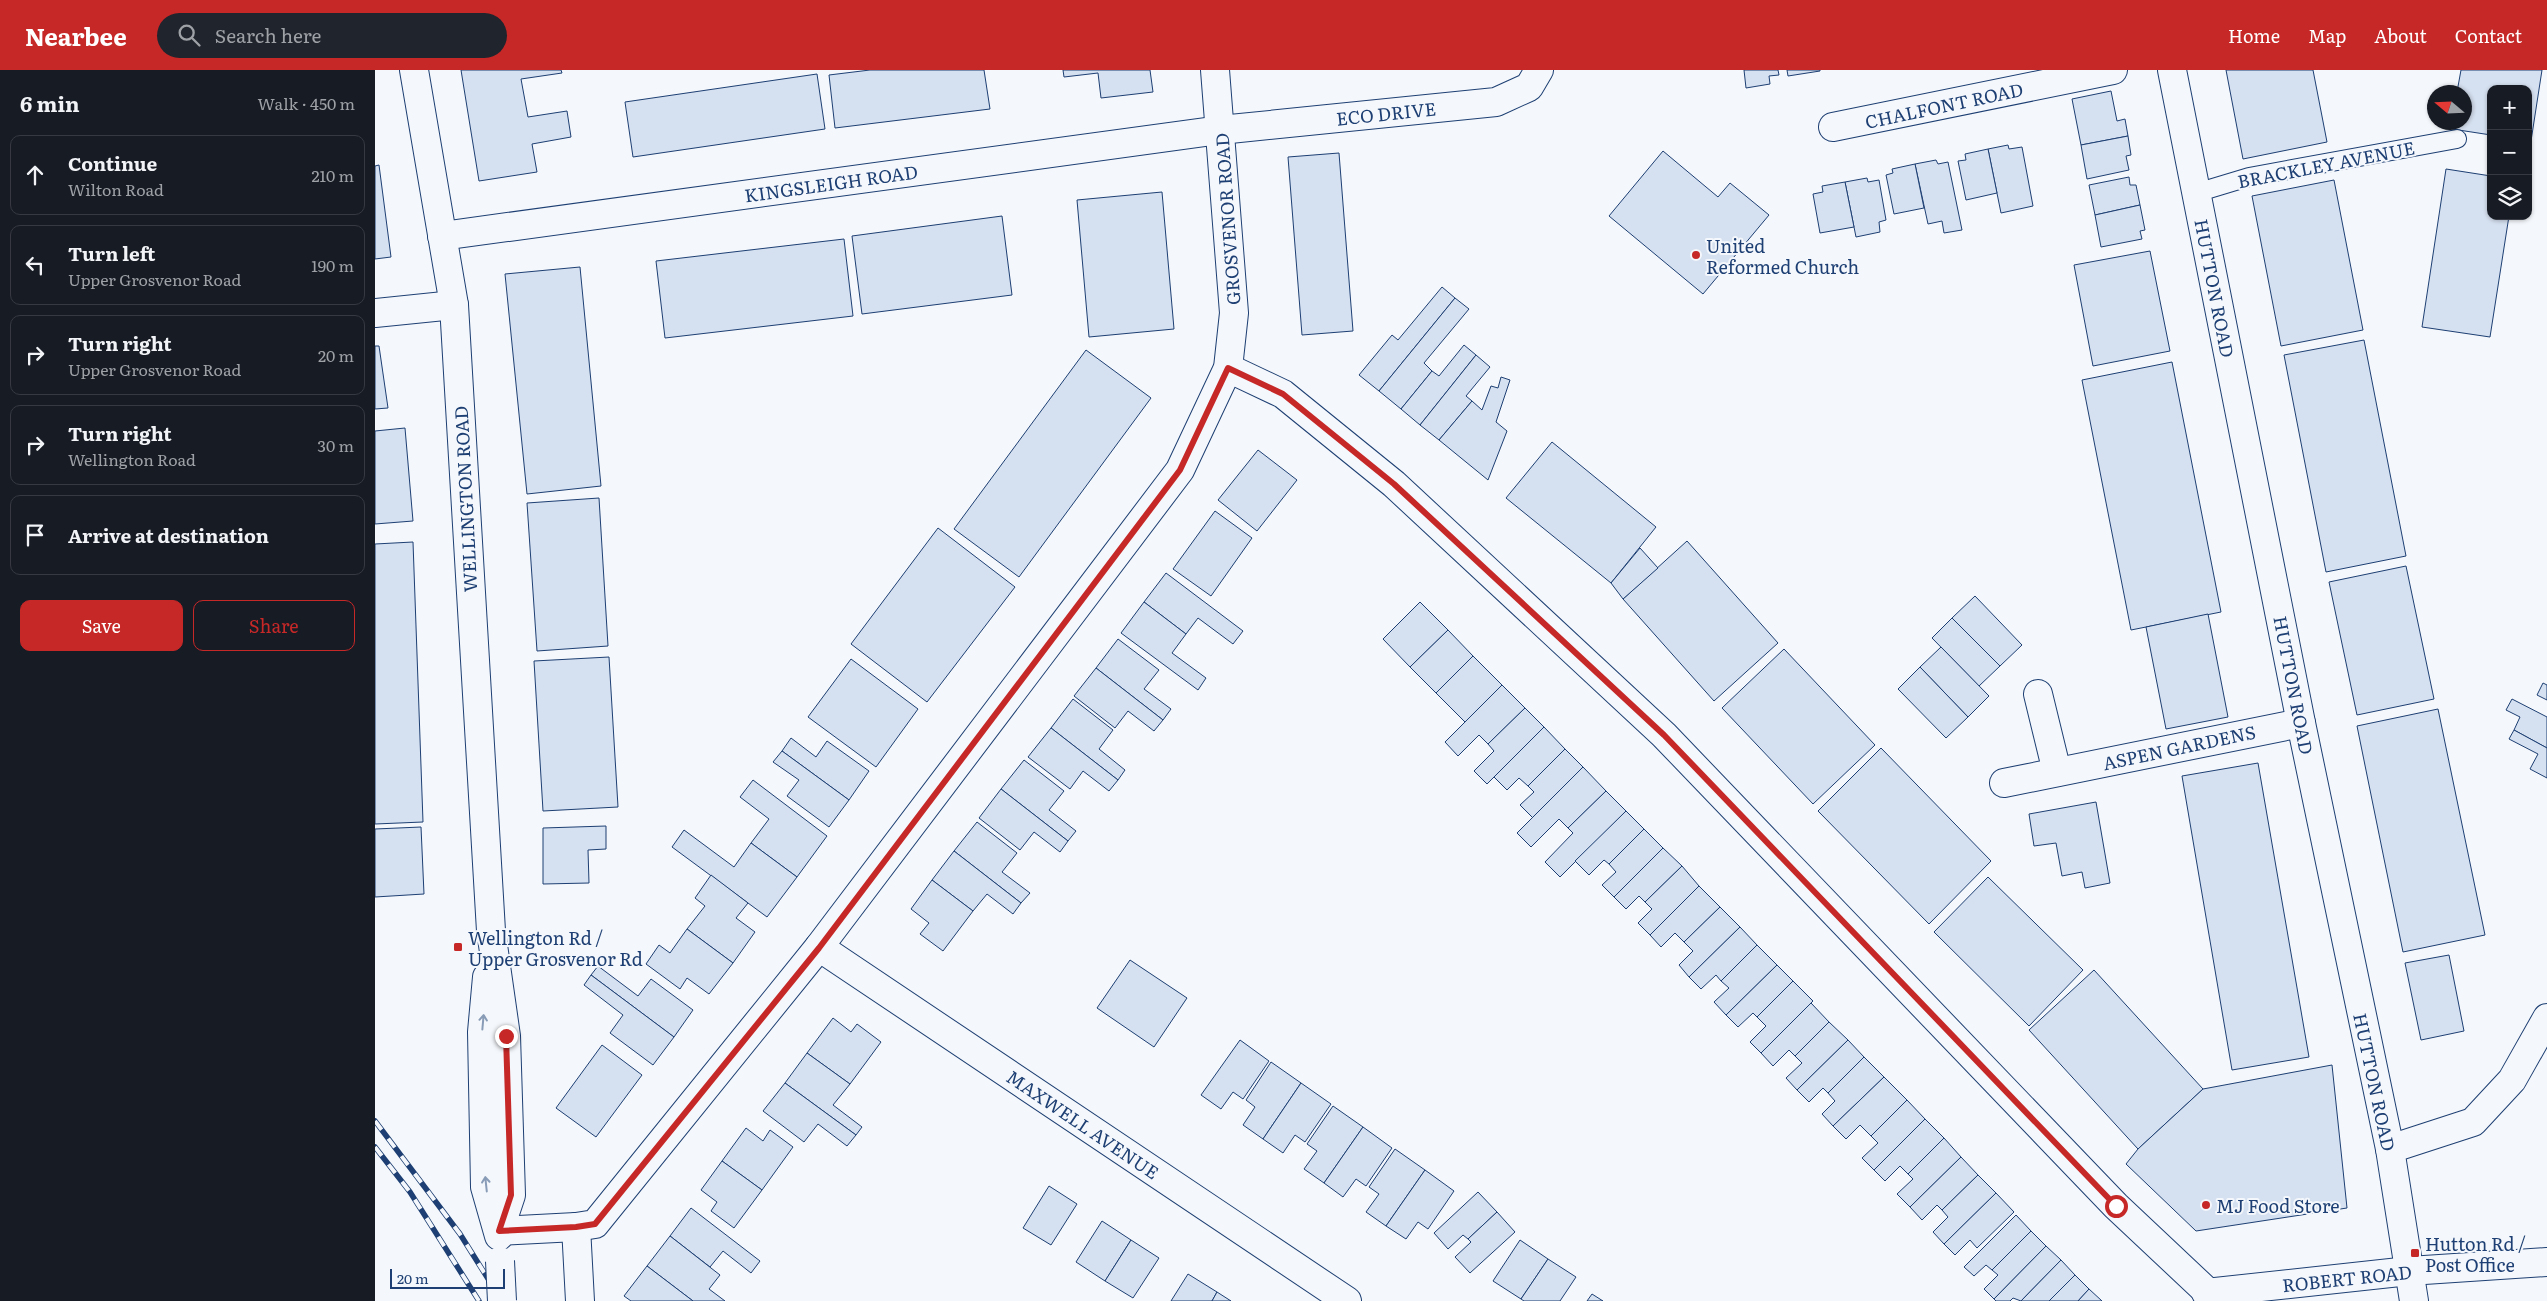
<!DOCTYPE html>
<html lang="en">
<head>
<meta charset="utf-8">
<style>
	:root { --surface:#171b24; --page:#20242c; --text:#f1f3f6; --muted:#9ea1a6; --line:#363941; --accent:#c62828 }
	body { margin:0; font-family:Literata,serif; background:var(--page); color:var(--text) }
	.controls { position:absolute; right:15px; top:15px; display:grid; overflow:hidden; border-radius:10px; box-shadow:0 1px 4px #0004 }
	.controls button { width:45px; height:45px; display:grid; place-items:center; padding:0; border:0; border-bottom:1px solid var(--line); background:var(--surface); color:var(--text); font:25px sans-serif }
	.compass { position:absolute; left:2052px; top:15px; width:45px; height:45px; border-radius:50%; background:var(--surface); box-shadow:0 1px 4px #0004; rotate:289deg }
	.scale { position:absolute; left:15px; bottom:12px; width:115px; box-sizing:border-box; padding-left:5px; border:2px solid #1d3f73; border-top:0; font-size:14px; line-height:18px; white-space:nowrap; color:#1d3f73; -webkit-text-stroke:4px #f4f7fb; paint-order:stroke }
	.stop { position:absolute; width:15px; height:15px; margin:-11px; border:4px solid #c62828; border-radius:50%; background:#fff }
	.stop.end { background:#c62828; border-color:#fff; box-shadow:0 1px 5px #0008 }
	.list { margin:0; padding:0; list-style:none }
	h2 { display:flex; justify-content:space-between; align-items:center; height:65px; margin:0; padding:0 20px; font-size:21px }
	h2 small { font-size:16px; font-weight:400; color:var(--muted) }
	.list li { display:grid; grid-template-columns:32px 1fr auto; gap:15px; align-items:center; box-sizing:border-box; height:80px; margin:0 10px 10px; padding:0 10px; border:1px solid var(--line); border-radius:10px }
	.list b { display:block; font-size:19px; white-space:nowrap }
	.list p { margin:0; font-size:16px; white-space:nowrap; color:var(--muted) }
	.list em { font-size:16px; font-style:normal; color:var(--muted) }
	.actions { display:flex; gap:10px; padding:15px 20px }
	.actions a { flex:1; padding:11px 0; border:1px solid var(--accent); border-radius:10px; text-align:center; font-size:18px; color:var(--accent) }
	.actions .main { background:var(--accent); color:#fff }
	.icon { flex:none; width:28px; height:28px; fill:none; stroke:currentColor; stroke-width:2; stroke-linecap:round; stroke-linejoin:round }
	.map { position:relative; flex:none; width:2172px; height:1231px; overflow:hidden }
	header { display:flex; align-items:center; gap:30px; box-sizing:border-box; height:70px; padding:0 25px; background:var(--accent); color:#fff }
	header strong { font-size:24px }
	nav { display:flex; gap:28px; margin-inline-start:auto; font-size:18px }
	.search { width:350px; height:45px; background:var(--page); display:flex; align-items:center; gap:12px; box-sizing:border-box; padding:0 18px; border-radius:28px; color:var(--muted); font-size:19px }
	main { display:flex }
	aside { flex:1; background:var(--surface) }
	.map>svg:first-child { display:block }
	.building { fill:#d5e0f0; stroke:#1d3f73 }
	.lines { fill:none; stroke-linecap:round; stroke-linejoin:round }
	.service-casing { stroke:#1d3f73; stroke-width:20 }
	.minor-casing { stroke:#1d3f73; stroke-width:30 }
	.primary-casing { stroke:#1d3f73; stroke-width:30 }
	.service { stroke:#f4f7fb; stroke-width:18 }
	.minor { stroke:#f4f7fb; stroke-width:28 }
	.primary { stroke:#f4f7fb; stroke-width:28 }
	.rail-casing { stroke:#1d3f73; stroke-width:5.5 }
	.rail { stroke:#f4f7fb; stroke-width:4; stroke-dasharray:11; stroke-linecap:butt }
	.primary-bridge-casing { stroke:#1d3f73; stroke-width:30; stroke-linecap:butt }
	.primary-bridge { stroke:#f4f7fb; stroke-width:28 }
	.oneway { stroke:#889bb7 }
	.route { stroke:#c62828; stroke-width:6 }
	.poi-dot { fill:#c62828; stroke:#f4f7fb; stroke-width:2 }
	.labels { text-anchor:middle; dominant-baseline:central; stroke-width:4; stroke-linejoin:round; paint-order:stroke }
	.street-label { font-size:18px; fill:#1d3f73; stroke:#f4f7fb }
	.poi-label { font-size:18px; fill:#1d3f73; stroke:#f4f7fb; text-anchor:start }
</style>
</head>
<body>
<header>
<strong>Nearbee</strong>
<div class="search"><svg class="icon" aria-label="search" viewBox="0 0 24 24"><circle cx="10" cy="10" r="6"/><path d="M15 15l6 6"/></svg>Search here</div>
<nav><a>Home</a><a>Map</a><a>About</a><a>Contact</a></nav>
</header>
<main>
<aside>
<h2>6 min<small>Walk · 450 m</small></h2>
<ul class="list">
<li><svg class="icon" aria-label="ahead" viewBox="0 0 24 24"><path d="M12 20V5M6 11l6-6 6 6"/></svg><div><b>Continue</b><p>Wilton Road</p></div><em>210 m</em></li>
<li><svg class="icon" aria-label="left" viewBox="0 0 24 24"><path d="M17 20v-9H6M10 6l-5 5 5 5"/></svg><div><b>Turn left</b><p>Upper Grosvenor Road</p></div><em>190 m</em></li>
<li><svg class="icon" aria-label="right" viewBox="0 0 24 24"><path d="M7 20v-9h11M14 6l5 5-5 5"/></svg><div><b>Turn right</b><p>Upper Grosvenor Road</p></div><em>20 m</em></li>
<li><svg class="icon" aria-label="right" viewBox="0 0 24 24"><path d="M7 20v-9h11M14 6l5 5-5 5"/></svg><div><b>Turn right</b><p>Wellington Road</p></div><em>30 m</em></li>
<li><svg class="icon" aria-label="arrive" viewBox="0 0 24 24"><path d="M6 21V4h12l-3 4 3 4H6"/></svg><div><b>Arrive at destination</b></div></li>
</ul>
<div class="actions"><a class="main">Save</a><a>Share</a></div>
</aside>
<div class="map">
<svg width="2172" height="1231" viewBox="0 0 2172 1231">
	<rect width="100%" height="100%" fill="#f4f7fb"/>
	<!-- building -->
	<g class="building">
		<path d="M86 0H186L187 3 146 9 153 47 192 41 196 67 157 74 162 102 104 111Z"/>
		<path d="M495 0H609L615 39 460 58 454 5Z"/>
		<path d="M688 0H775L778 22 726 28 723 3 689 7Z"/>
		<path d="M1369 0H1403L1404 5 1394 6 1395 14 1371 18Z"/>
		<path d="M1412 0H1445V1L1413 6Z"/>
		<path d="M1851 0H1938L1952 72 1868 89Z"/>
		<path d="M2086 0H2167L2156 71 2153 70V19H2116V65L2077 59 2078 52H2090V22H2082Z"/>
		<path d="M442 4 450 59 258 87 250 32Z"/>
		<path d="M1736 21 1742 51 1750 49 1753 66 1706 75 1697 29Z"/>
		<path d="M1753 66 1756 85 1751 86 1754 100 1712 109 1706 75Z"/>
		<path d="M1633 75 1634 79 1647 77 1658 136 1626 143 1613 79Z"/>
		<path d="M1613 79 1622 123 1591 130 1583 91 1591 90 1590 84Z"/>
		<path d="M1288 81 1343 127 1355 113 1394 145 1328 224 1234 146Z"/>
		<path d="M964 83 978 261 927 265 913 87Z"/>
		<path d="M1561 90 1563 94 1573 92 1587 160 1569 163 1567 151 1553 154 1540 94Z"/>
		<path d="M1540 94 1549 138 1519 144 1511 105 1518 103 1517 99Z"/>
		<path d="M4 95 16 187 0 189V96Z"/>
		<path d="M2071 99 2116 106V146H2134L2115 267 2047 257Z"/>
		<path d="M1754 107 1755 115H1761L1765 135 1720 145 1714 115Z"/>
		<path d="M1492 108 1493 112 1504 110 1511 150 1504 152 1505 162 1481 167 1470 112Z"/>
		<path d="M1959 110 1988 260 1906 276 1877 126Z"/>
		<path d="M1470 112 1479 157 1445 163 1438 124 1448 122 1447 116Z"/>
		<path d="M787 122 799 259 714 267 702 130Z"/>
		<path d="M1765 135 1770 160 1765 161 1767 169 1726 177 1720 145Z"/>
		<path d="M627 146 637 225 487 244 477 166Z"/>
		<path d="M469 169 478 246 290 268 281 191Z"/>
		<path d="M1775 181 1795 281 1718 296 1699 195Z"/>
		<path d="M205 197 226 416 152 424 130 204Z"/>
		<path d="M1067 217 1080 228 1004 321 984 305 1017 265 1023 270Z"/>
		<path d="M1080 228 1094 239 1049 293 1057 301 1026 339 1004 321Z"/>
		<path d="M1989 270 2031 486 1951 502 1909 285Z"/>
		<path d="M1089 275 1101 285 1045 355 1026 339 1057 301 1064 306Z"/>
		<path d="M0 276H4L13 338 0 339Z"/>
		<path d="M711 280 776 328 644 507 579 459Z"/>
		<path d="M1101 285 1115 297 1091 326 1097 331 1064 370 1045 355Z"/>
		<path d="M1797 292 1846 542 1756 560 1707 310Z"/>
		<path d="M1126 307 1135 310 1121 352 1132 361 1113 410 1064 370 1097 331 1107 340 1116 316 1123 318Z"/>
		<path d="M30 358 38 451 0 454V361Z"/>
		<path d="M1177 372 1281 457 1236 513 1131 428Z"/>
		<path d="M883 380 922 410 882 461 843 430Z"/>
		<path d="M224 428 233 576 162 581 152 433Z"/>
		<path d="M840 441 877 468 836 526 798 499Z"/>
		<path d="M563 458 640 517 552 632 476 574Z"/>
		<path d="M1312 471 1403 573 1339 631 1248 529Z"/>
		<path d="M38 472 48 752 0 754V474Z"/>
		<path d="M1265 478 1283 498 1248 529 1236 513Z"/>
		<path d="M2031 496 2059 629 1982 645 1954 512Z"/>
		<path d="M791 503 868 561 858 574 823 548 811 564 769 532Z"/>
		<path d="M1600 526 1647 575 1625 596 1577 548Z"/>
		<path d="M769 532 811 564 797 583 831 608 823 620 746 563Z"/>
		<path d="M1045 532 1073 560 1035 597 1008 569Z"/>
		<path d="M1833 544 1853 647 1791 659 1771 557Z"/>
		<path d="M1577 548 1625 596 1604 616 1557 568Z"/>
		<path d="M1073 560 1098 586 1061 623 1035 597Z"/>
		<path d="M743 569 784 600 769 619 796 639 788 650 721 598Z"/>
		<path d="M1566 577 1614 626 1593 647 1545 597Z"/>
		<path d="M1409 579 1500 675 1438 734 1347 638Z"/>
		<path d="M1098 586 1127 615 1090 652 1061 623Z"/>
		<path d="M234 587 243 737 168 741 159 591Z"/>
		<path d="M476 589 543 639 501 697 433 647Z"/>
		<path d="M1545 597 1593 647 1571 668 1523 619Z"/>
		<path d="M721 598 788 650 779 661 753 641 740 658 699 626Z"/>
		<path d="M2168 613 2172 615V630L2162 625Z"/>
		<path d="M1127 615 1150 638 1113 674 1104 665 1083 686 1070 672Z"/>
		<path d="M698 629 738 660 724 679 750 700 743 710 676 658Z"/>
		<path d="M2137 629 2172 647V678L2139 660 2145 647 2131 640Z"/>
		<path d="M1150 638 1169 657 1112 714 1099 701 1119 681 1113 674Z"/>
		<path d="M2063 639 2110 865 2028 882 1982 656Z"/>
		<path d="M1169 657 1190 679 1153 716 1144 708 1132 720 1119 707Z"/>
		<path d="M676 658 743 710 734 721 708 701 695 719 653 687Z"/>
		<path d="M2139 660 2172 678V708L2155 699 2163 684 2134 669Z"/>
		<path d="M416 668 441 687 452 671 494 701 474 730 407 681Z"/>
		<path d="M1506 678 1616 791 1554 854 1443 741Z"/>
		<path d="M1190 679 1208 697 1158 748 1145 735 1159 722 1153 716Z"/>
		<path d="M407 681 474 730 454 757 412 726 424 710 398 692Z"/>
		<path d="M649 690 689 721 674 740 701 761 693 771 626 719Z"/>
		<path d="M1883 693 1934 987 1857 1000 1807 706Z"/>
		<path d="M1208 697 1231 721 1193 758 1184 749 1156 777 1142 763Z"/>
		<path d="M378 710 452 766 422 807 376 773 394 749 365 727Z"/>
		<path d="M626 719 693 771 685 782 659 762 645 780 604 748Z"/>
		<path d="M1231 721 1251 741 1185 807 1170 792 1198 763 1193 758Z"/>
		<path d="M1721 732 1735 813 1710 818 1707 802 1687 806 1681 773 1659 776 1654 744Z"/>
		<path d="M1251 741 1269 759 1234 794 1229 790 1214 805 1200 791Z"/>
		<path d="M602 752 642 783 627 802 655 823 646 833 579 781Z"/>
		<path d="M231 756V779L213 780 214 813 168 814V758Z"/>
		<path d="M46 757 49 824 0 827V759Z"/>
		<path d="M1269 759 1288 778 1239 827 1227 815 1241 802 1234 794Z"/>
		<path d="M309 760 359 797 376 773 422 807 392 847 297 777Z"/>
		<path d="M1288 778 1307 796 1270 832 1264 826 1251 839 1239 827Z"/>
		<path d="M579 781 646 833 638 844 612 824 598 841 557 810Z"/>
		<path d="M1307 796 1324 816 1275 865 1263 853 1277 839 1270 832Z"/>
		<path d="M336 805 373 833 361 848 380 862 358 893 312 859 330 836 320 828Z"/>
		<path d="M1613 807 1708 900 1654 956 1559 862Z"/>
		<path d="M557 810 598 841 568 881 545 864 554 853 536 839Z"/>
		<path d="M1324 816 1345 837 1309 872 1300 863 1286 877 1275 865Z"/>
		<path d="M1345 837 1365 857 1314 907 1304 895 1318 881 1309 872Z"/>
		<path d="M1365 857 1382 875 1346 911 1341 905 1326 919 1314 907Z"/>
		<path d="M312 859 358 893 334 924 312 908 305 919 271 894 284 875 295 883Z"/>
		<path d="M1382 875 1402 895 1351 945 1339 932 1354 918 1346 911Z"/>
		<path d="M2074 885 2089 961 2046 970 2030 893Z"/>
		<path d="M755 890 812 928 779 977 722 938Z"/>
		<path d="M1402 895 1418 911 1382 947 1378 943 1363 957 1351 945Z"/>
		<path d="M223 896 263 926 276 909 318 940 299 967 216 905Z"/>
		<path d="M1719 900 1828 1019 1763 1079 1654 960Z"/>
		<path d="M216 905 299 967 278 995 235 963 248 945 209 915Z"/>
		<path d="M1418 911 1438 931 1386 983 1375 972 1391 956 1382 947Z"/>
		<path d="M1436 933 1454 952 1420 986 1414 980 1398 996 1386 983Z"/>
		<path d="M458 948 476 962 482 954 506 972 475 1014 432 983Z"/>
		<path d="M1454 952 1473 970 1422 1020 1411 1008 1427 993 1420 986Z"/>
		<path d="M865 970 894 991 868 1029 858 1022 846 1039 826 1025Z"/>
		<path d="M1473 970 1489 987 1453 1023 1448 1018 1434 1032 1422 1020Z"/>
		<path d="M227 975 267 1005 221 1067 181 1038Z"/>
		<path d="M432 983 475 1014 458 1035 487 1057 481 1065 410 1013Z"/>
		<path d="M1489 987 1509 1007 1458 1056 1447 1044 1460 1031 1453 1023Z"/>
		<path d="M896 992 926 1013 888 1069 868 1055 880 1037 871 1030Z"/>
		<path d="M1957 995 1972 1138 1821 1161 1751 1094 1763 1079 1828 1019Z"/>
		<path d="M1509 1007 1532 1030 1496 1066 1485 1055 1471 1069 1458 1056Z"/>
		<path d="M410 1013 481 1065 472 1076 443 1054 429 1072 388 1041Z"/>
		<path d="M926 1013 956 1034 930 1072 920 1065 908 1083 888 1069Z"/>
		<path d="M1532 1030 1550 1049 1499 1100 1487 1088 1503 1073 1496 1066Z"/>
		<path d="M958 1036 988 1057 949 1113 929 1099 942 1081 932 1074Z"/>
		<path d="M1550 1049 1569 1068 1533 1104 1525 1096 1510 1111 1499 1100Z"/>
		<path d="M988 1057 1017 1078 991 1116 981 1109 968 1127 949 1113Z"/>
		<path d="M371 1058 388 1071 395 1060 418 1077 387 1120 347 1091Z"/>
		<path d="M1569 1068 1586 1087 1535 1137 1522 1124 1538 1109 1533 1104Z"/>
		<path d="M1020 1079 1050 1100 1011 1156 991 1142 1004 1124 994 1117Z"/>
		<path d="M1586 1087 1603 1105 1567 1140 1562 1135 1547 1150 1535 1137Z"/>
		<path d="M347 1091 387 1120 359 1158 336 1141 342 1132 326 1120Z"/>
		<path d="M1050 1100 1079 1121 1053 1159 1043 1152 1031 1169 1011 1156Z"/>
		<path d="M1603 1105 1621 1123 1569 1174 1558 1162 1573 1147 1567 1140Z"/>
		<path d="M674 1116 702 1134 676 1175 648 1158Z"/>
		<path d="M1103 1122 1122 1142 1093 1169 1088 1165 1073 1179 1059 1163Z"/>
		<path d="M1621 1123 1639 1142 1602 1178 1595 1170 1580 1185 1569 1174Z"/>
		<path d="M316 1138 385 1191 376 1203 348 1181 335 1197 295 1166Z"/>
		<path d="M1122 1142 1140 1162 1095 1203 1080 1187 1096 1172 1093 1169Z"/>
		<path d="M1641 1145 1656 1161 1617 1200 1611 1195 1599 1206 1589 1197Z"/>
		<path d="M727 1151 756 1170 730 1211 701 1192Z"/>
		<path d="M1656 1161 1671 1176 1619 1229 1609 1219 1623 1205 1617 1200Z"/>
		<path d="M295 1166 345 1205 334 1219 350 1231H318L272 1196Z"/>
		<path d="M756 1170 784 1188 758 1228 730 1211Z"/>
		<path d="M1145 1170 1173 1189 1146 1229 1118 1211Z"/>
		<path d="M1671 1176 1686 1190 1646 1231 1638 1228 1635 1231H1621L1619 1229Z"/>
		<path d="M1173 1189 1201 1207 1185 1231H1149L1146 1229Z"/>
		<path d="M1686 1190 1700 1205 1674 1231H1646Z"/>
		<path d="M272 1196 318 1231H256L249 1226Z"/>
		<path d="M813 1204 842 1222 837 1231H796Z"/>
		<path d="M1700 1205 1714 1219 1703 1231H1674Z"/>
		<path d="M1714 1219 1727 1231H1703Z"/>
		<path d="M842 1222 856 1231H837Z"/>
		<path d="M1217 1224 1228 1231H1212Z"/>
	</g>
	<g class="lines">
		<!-- service casing -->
		<g class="service-casing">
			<path id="service" d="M1821 123 1874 107 2082 69"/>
		</g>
		<!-- minor casing -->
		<g class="minor-casing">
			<g id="minor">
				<path d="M1797 0 1926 653 2015 1079 2039 1231"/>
				<path d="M1458 57 1738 0"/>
				<path d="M67 166 845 60 1121 32 1154 17 1164 0"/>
				<path d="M0 243 79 235"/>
				<path d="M853 298 908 324 1019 414 1289 665 1741 1136 1842 1231"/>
				<path d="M1663 624 1682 702"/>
				<path d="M1629 713 1926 653"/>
				<path d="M444 877 972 1231"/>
				<path d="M2015 1079 2098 1052 2137 1010 2172 948"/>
				<path d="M201 1157 205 1231"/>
				<path d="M124 1161 201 1157 220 1154 444 877 805 400 853 298 859 243 840 0"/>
				<path d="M1831 1223 2034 1201 2172 1192"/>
			</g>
		</g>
		<!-- primary casing -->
		<g class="primary-casing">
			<g id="primary">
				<path d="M39 0 79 235 116 861 131 966 136 1125 124 1161"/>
				<path d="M112 907 107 962 110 1117 124 1166"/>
			</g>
		</g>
		<!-- service -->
		<use href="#service" class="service"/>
		<!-- minor -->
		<use href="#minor" class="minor"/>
		<!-- primary -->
		<use href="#primary" class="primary"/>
		<!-- rail casing -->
		<g class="rail-casing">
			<g id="rail">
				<path d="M0 1051 85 1164 127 1231"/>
				<path d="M0 1077 35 1122 104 1231"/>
			</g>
		</g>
		<!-- rail -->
		<use href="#rail" class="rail"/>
		<!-- primary-bridge casing -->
		<g class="primary-bridge-casing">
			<path id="primary-bridge" d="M125 1191 127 1231"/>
		</g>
		<!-- primary-bridge -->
		<use href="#primary-bridge" class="primary-bridge"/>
	</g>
	<!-- one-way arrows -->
	<defs><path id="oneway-shaft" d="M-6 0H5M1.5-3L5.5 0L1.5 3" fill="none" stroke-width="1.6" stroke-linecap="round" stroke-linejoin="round" transform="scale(1.25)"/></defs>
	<g class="oneway">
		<use href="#oneway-shaft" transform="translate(108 952) rotate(-85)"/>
		<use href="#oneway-shaft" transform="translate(111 1114) rotate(-96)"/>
	</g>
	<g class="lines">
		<!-- route -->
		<path class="route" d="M131 966 136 1125 124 1161 201 1157 220 1154 444 878 805 400 853 298 908 324 1019 414 1289 665 1741 1136"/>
	</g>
	<!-- markers -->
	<g class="poi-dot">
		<circle cx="1321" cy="185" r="5"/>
		<rect x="78" y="872" width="10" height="10" rx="2.5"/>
		<circle cx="1831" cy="1135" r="5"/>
		<rect x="2035" y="1178" width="10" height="10" rx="2.5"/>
	</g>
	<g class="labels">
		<!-- street labels -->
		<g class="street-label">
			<text transform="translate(1569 35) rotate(-12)">CHALFONT ROAD</text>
			<text transform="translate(1011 43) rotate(-6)">ECO DRIVE</text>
			<text transform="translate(1951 94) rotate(-11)">BRACKLEY AVENUE</text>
			<text transform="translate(456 113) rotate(-8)">KINGSLEIGH ROAD</text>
			<text transform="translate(852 149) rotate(-94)">GROSVENOR ROAD</text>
			<text transform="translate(1840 218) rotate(79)">HUTTON ROAD</text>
			<text transform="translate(90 429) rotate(-93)">WELLINGTON ROAD</text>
			<text transform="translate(1919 615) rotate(79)">HUTTON ROAD</text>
			<text transform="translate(1804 677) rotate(-12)">ASPEN GARDENS</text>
			<text transform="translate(2000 1012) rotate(78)">HUTTON ROAD</text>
			<text transform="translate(708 1054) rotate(34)">MAXWELL AVENUE</text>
			<text transform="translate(1972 1208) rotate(-6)">ROBERT ROAD</text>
		</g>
		<!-- poi labels -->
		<g class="poi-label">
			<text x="1331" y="175">United<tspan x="1331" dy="21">Reformed Church</tspan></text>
			<text x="93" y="867">Wellington Rd /<tspan x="93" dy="21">Upper Grosvenor Rd</tspan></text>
			<text x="1841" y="1135">MJ Food Store</text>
			<text x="2050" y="1173">Hutton Rd /<tspan x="2050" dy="21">Post Office</tspan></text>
		</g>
	</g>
</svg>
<div class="controls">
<button>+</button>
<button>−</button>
<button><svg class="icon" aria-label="layers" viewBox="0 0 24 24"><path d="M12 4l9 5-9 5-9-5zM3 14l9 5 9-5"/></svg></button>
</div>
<svg class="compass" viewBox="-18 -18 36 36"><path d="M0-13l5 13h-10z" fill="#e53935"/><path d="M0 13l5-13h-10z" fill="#9ea1a6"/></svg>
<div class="scale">20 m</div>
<div class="stop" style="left:1741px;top:1136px"></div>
<div class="stop end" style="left:131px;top:966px"></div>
</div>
</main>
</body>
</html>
